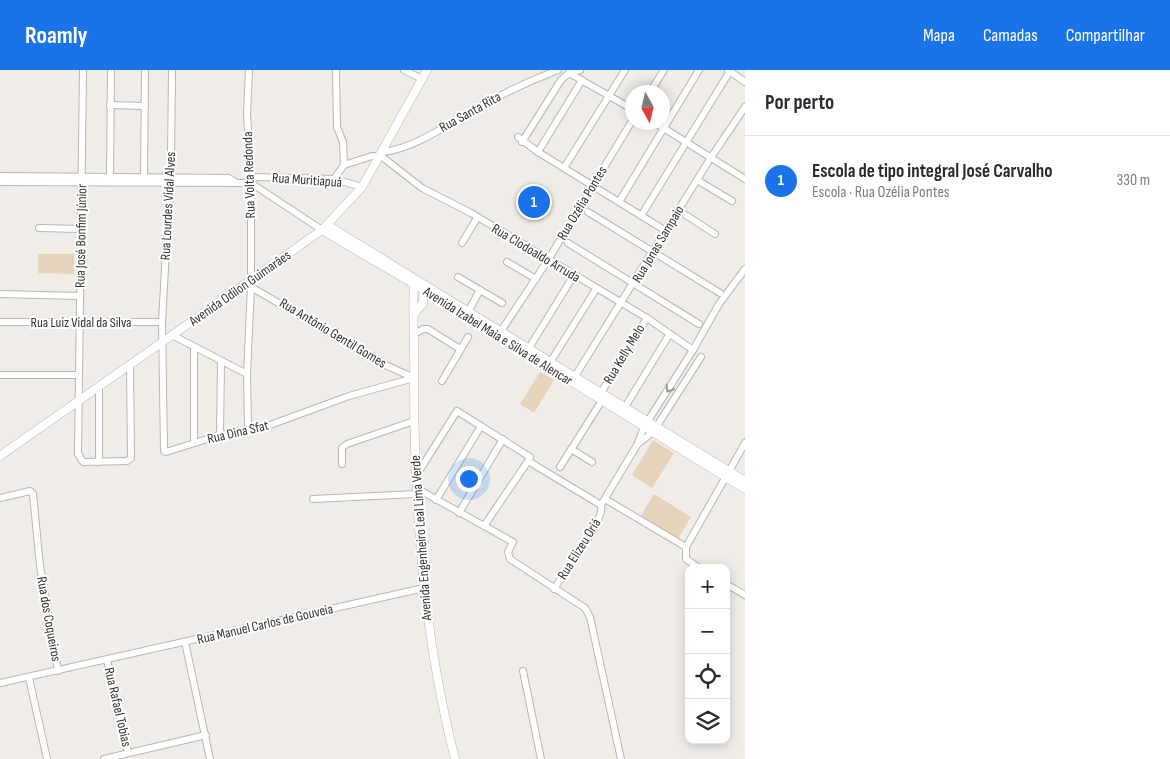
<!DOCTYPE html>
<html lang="pt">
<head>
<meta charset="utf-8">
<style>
	:root { --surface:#fff; --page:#f2f2f3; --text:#2b2b33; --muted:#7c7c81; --line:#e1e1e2; --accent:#1a73e8 }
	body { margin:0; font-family:"Sofia Sans Condensed",sans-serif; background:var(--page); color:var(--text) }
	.controls { position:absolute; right:15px; bottom:15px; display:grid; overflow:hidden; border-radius:10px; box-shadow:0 2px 12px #0003 }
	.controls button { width:45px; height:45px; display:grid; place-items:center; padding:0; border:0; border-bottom:1px solid var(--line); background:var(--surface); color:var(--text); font:25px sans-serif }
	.compass { position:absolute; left:625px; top:15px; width:45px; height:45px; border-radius:50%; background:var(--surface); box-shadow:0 2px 12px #0003; rotate:172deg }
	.you { position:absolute; left:468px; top:408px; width:18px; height:18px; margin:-12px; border:4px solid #fff; border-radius:50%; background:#1a73e8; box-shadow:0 0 0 8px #1a73e833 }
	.badge { display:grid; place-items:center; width:32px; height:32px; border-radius:50%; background:var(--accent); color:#fff; font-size:16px; font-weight:700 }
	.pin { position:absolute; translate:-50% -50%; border:2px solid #fff; box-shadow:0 1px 5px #0006 }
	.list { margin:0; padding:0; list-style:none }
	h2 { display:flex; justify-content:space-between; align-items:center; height:65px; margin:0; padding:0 20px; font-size:21px }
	h2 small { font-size:16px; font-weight:400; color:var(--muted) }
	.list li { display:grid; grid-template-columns:32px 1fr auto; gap:15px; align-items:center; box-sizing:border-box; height:90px; padding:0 20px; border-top:1px solid var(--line) }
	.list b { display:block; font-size:19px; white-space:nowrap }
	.list p { margin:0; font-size:16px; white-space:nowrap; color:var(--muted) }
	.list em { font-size:16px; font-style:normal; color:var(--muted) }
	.icon { flex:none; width:28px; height:28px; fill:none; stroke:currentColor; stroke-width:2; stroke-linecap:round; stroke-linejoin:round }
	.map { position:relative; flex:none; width:745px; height:689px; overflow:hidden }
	header { display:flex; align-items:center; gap:30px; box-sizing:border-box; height:70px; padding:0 25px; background:var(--accent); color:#fff }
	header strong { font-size:24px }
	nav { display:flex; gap:28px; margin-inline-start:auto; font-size:18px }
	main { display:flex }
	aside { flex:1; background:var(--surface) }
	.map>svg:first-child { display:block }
	.green { fill:#e6d3bc }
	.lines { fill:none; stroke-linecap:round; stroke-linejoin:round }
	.minor-casing { stroke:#b9b6b2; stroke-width:8 }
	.tertiary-casing { stroke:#b9b6b2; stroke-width:9 }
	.minor { stroke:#fff; stroke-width:6 }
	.tertiary { stroke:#fff; stroke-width:8 }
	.oneway { stroke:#9a9998 }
	.labels { text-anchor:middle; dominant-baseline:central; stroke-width:4; stroke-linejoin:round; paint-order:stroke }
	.street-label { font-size:14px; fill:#343332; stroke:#fff }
</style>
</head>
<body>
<header>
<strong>Roamly</strong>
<nav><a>Mapa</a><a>Camadas</a><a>Compartilhar</a></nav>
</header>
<main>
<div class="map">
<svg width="745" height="689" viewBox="0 0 745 689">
	<rect width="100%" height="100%" fill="#f0ede9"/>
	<!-- green -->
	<g class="green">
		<path d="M38 184H74V204L38 203Z"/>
		<path d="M540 302 554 310 534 343 520 334Z"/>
		<path d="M653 370 674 383 652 418 632 405Z"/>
		<path d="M654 424 691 447 678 469 640 447Z"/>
	</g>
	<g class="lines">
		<!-- minor casing -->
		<g class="minor-casing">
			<g id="minor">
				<path d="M83 0 78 384 83 392 127 391 131 388 130 295"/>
				<path d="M172 0 171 91 162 252 164 381 166 382 220 365 270 355 349 326 414 308"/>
				<path d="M404 0 422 9"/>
				<path d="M728 0 745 12"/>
				<path d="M569 3 632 39"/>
				<path d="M650 22 664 0"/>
				<path d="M110 35 145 36"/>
				<path d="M654 52 745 109"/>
				<path d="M518 67 538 82 666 161"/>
				<path d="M522 72 561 10 569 3 580 0"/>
				<path d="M383 82C415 78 445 56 474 40 501 24 529 11 558 0"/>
				<path d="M538 82 582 10"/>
				<path d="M344 95 372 86H381L422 118 471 143 647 248 693 280"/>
				<path d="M564 98 625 0"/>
				<path d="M0 106 229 108 235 112"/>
				<path d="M110 107 111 0"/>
				<path d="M251 107 334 109 362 117"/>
				<path d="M144 108 145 0"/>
				<path d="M334 109 344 95 343 72 337 57 336 0"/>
				<path d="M697 110 732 131"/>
				<path d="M0 112 251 113 322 160"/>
				<path d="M619 132 699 0"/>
				<path d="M678 140 715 164"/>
				<path d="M588 142 720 223"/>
				<path d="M641 146 730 1"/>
				<path d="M39 158 81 159"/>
				<path d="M462 173 477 148"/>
				<path d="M568 173 699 254"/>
				<path d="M507 192 536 209"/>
				<path d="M458 207 502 233"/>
				<path d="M251 217 381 293 414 308"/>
				<path d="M1 224 80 226"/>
				<path d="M469 240 480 220"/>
				<path d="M0 252H162"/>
				<path d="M414 264 423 259H428L460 279"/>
				<path d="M499 264 548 190 632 51"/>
				<path d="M172 265 247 304"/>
				<path d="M529 278 574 205"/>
				<path d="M551 291 596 219"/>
				<path d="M0 305H78"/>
				<path d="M442 311 468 267"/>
				<path d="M572 311 710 89 745 37"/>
				<path d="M602 321 647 248"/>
				<path d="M625 337 669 265"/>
				<path d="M248 359 247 304 251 217V107L247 44 249 0"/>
				<path d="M220 365 221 291"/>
				<path d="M194 373V278"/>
				<path d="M638 374 653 362 701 287"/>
				<path d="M571 379 592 392"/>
				<path d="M528 391 601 435"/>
				<path d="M99 392V317"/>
				<path d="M342 394V378L347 374 414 351"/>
				<path d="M560 397 601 332"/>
				<path d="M416 406 457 341 530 387 528 391"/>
				<path d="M416 418 513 472 508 482 510 489 585 538 590 547 621 689"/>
				<path d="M0 428 30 421 33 424 40 496 58 601"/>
				<path d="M313 429 416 424"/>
				<path d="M605 429 686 477"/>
				<path d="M436 430 481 356"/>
				<path d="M459 443 503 369"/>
				<path d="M484 456 528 391"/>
				<path d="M699 498 686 489V477L745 373"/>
				<path d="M726 514 745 525"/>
				<path d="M554 519C563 505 606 449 601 435L637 375 644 357 693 280 719 234 745 199"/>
				<path d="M185 572 210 689"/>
				<path d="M107 590 128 683"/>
				<path d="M523 601 541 689"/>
				<path d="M29 608 47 689"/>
				<path d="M0 613 424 518"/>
				<path d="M104 689 206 665"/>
			</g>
		</g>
		<!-- tertiary casing -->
		<g class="tertiary-casing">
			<g id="tertiary">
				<path d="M327 155 745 411"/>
				<path d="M322 160 414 214 745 419"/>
				<path d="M414 212C412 243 415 275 414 306 414 436 423 563 455 689"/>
				<path d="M414 244 423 233 424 219"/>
				<path d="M0 386 322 160 362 117 427 0"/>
			</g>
		</g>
		<!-- minor -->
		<use href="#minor" class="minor"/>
		<!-- tertiary -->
		<use href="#tertiary" class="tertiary"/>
	</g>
	<!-- one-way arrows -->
	<defs><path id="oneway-chevron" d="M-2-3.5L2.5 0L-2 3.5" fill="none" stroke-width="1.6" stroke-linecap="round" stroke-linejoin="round" transform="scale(1.25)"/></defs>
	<use class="oneway" href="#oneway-chevron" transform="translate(669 319) rotate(122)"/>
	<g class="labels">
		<!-- street labels -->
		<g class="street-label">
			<text transform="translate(470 42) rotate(-29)">Rua Santa Rita</text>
			<text transform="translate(249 105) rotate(-92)">Rua Volta Redonda</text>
			<text transform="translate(307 110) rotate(4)">Rua Muritiapuá</text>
			<text transform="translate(582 133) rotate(-59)">Rua Ozélia Pontes</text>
			<text transform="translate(168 136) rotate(-87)">Rua Lourdes Vídal Alves</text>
			<text transform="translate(81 166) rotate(-89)">Rua José Bonfim Júnior</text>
			<text transform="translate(658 174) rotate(-59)">Rua Jonas Sampaio</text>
			<text transform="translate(536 183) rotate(31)">Rua Clodoaldo Arruda</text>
			<text transform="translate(240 218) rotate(-35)">Avenida Odilon Guimarães</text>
			<text x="81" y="252">Rua Luiz Vidal da Silva</text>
			<text transform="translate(333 263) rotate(31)">Rua Antônio Gentil Gomes</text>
			<text transform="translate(498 266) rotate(32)">Avenida Izabel Maia e Silva de Alencar</text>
			<text transform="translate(624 284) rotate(-59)">Rua Kelly Melo</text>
			<text transform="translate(238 362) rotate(-13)">Rua Dina Sfat</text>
			<text transform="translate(421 468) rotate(-94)">Avenida Engenheiro Leal Lima Verde</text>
			<text transform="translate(579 479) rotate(-58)">Rua Elizeu Oriá</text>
			<text transform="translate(49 549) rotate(80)">Rua dos Coqueiros</text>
			<text transform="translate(265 554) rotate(-13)">Rua Manuel Carlos de Gouveia</text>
			<text transform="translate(118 637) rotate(77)">Rua Rafael Tobias</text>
		</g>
	</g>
</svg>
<div class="controls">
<button>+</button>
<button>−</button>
<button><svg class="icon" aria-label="locate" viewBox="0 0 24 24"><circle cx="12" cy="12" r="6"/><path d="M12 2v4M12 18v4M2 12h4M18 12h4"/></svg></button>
<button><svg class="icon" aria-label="layers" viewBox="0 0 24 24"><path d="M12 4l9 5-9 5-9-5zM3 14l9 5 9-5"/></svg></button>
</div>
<svg class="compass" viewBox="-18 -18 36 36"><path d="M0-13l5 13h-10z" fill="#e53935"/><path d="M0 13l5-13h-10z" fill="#7c7c81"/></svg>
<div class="you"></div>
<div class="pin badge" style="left:534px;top:132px">1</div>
</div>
<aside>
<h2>Por perto<small></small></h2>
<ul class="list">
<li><span class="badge">1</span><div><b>Escola de tipo integral José Carvalho</b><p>Escola · Rua Ozélia Pontes</p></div><em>330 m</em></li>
</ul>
</aside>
</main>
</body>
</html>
